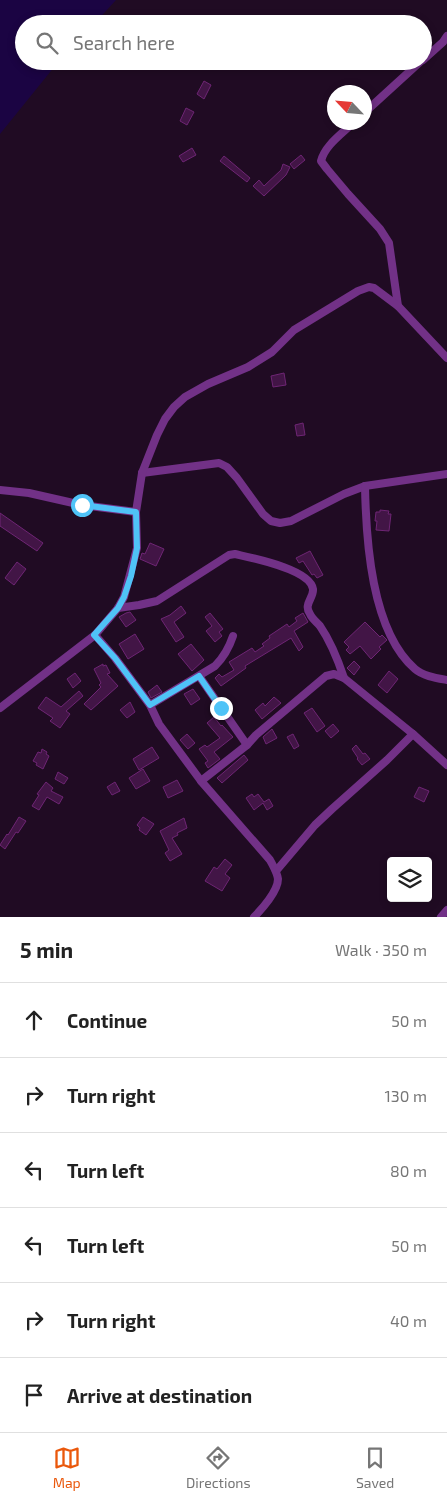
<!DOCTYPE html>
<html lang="en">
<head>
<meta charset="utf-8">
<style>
	:root { --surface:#fff; --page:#f2f2f2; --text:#222; --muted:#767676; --line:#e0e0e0; --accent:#ea580c }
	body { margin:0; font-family:"Exo 2",sans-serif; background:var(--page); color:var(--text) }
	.controls { position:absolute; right:15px; bottom:15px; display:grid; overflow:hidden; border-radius:5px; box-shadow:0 2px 8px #0003 }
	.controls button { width:45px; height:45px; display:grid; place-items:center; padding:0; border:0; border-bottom:1px solid var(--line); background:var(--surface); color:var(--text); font:25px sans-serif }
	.compass { position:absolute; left:327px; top:85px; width:45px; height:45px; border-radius:50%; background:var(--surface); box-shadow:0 2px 8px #0003; rotate:296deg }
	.stop { position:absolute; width:15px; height:15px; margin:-11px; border:4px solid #4fc3f7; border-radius:50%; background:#fff }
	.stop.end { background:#4fc3f7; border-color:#fff; box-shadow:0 1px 5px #0008 }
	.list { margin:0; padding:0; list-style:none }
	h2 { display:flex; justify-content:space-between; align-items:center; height:65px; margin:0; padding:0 20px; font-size:21px }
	h2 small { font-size:16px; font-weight:400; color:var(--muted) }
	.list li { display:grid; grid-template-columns:32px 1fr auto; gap:15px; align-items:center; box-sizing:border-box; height:75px; padding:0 20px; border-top:1px solid var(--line) }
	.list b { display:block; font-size:19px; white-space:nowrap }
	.list em { font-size:16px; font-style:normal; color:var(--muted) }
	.icon { flex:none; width:28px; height:28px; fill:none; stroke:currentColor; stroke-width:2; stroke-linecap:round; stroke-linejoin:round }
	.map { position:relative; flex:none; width:447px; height:917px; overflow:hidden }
	.search { position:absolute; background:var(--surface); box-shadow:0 2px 8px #0003; left:15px; right:15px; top:15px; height:55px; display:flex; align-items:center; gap:12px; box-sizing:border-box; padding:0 18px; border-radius:28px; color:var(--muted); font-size:19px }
	.sheet { height:515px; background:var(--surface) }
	nav { display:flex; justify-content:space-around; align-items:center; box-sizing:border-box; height:70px; border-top:1px solid var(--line); background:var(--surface); font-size:14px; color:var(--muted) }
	nav a { display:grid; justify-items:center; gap:2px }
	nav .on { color:var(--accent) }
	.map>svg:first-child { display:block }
	.water { fill:#1b0443 }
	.building { fill:#421546; stroke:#6e2574 }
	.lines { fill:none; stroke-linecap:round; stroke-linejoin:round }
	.minor { stroke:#723187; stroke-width:8 }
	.route { stroke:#4fc3f7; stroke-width:6 }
</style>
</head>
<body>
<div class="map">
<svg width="447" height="917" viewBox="0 0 447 917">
	<rect width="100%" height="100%" fill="#200b23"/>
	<!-- water -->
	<path class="water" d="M0 0H116L94 24H24V61H59L0 134Z"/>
	<!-- building -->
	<g class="building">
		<path d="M204 81 211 85 204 99 197 94Z"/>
		<path d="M186 108 194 112 187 125 180 121Z"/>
		<path d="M192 148 196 155 183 162 179 156Z"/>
		<path d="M301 155 305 160 294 169 290 164Z"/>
		<path d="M224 156 250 178 247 182 220 161Z"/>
		<path d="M283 164 290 167 286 175 264 196 253 186 259 180 264 186 281 170Z"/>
		<path d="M284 373 286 385 273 387 271 376Z"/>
		<path d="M303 423 305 435 297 436 295 425Z"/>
		<path d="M380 510 389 511 388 514H391L389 531 376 530 377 521H375L376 512H380Z"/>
		<path d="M0 513 43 543 37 551 0 526Z"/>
		<path d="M150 543 164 549 156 566 140 559 142 553 145 554Z"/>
		<path d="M310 551 323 575 317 578 314 574 312 575 303 561 299 563 296 558Z"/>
		<path d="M17 562 26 569 14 585 5 578Z"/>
		<path d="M181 606 186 613 174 622 184 637 176 642 161 619 170 615Z"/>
		<path d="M130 612 136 620 126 627 119 617 126 613Z"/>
		<path d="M210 613 223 629 219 632 222 636 215 642 206 631 212 626 205 617Z"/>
		<path d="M303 613 308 622 294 631 303 647 299 651 291 638 245 666 246 668 221 686 215 678 219 674 222 677 234 670 229 662 252 648 255 652 264 646 262 644 270 638 269 636 287 624 289 627 297 621 295 618Z"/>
		<path d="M365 622 380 637 382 635 387 640 379 647 381 649 371 659 360 646 350 654 346 650 349 647 344 642Z"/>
		<path d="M135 634 144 649 128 659 119 644Z"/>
		<path d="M191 644 204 660 192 671 178 654Z"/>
		<path d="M354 661 360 667 354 675 347 668Z"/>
		<path d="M103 664V666L106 665 110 673 107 674 118 686 91 710 84 704 101 687 99 685 101 683 94 669Z"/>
		<path d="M389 671 398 679 387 693 378 685Z"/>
		<path d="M75 673 81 681 73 688 67 679Z"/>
		<path d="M157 685 162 692 151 698 148 692Z"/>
		<path d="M193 689 200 699 191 705 184 694Z"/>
		<path d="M79 691 83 696 66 711 70 714 60 728 50 721 53 718 38 708 46 697 61 707Z"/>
		<path d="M274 697 281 703 262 719 255 710 263 703 265 706Z"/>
		<path d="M130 702 135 712 127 718 120 710Z"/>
		<path d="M312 708 325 726 317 732 304 713Z"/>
		<path d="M214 717 221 726 222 725 233 737 214 752 220 759 208 768 205 763 208 761 199 749 205 745 207 747 220 738 207 723Z"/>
		<path d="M333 724 339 731 331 738 325 731Z"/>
		<path d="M272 729 277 738 266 744 263 737Z"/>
		<path d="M187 734 195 743 188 749 180 740Z"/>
		<path d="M293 734 299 746 294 749 287 737Z"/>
		<path d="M356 745 363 754 365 753 370 759 362 765 357 759 358 758 352 749Z"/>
		<path d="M152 747 159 758 139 770 133 759Z"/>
		<path d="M42 749 47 752 46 754 49 756 43 769 36 765 37 763 33 761 38 752 41 753Z"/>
		<path d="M244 755 248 760 222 783 217 778Z"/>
		<path d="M143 769 150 781 136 789 129 778Z"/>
		<path d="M58 772 68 778 64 784 55 779Z"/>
		<path d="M177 780 183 791 168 798 163 787Z"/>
		<path d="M46 782 53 788 51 791 63 797 59 804 47 797 39 810 32 806 39 795 37 794Z"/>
		<path d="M115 782 120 791 112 795 107 787Z"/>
		<path d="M419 787 429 791 424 802 414 797Z"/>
		<path d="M252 794 254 797 258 794 264 802 269 799 273 806 267 810 263 803 254 810 246 798Z"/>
		<path d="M19 817 26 821 18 833 16 832 5 849 0 845 7 834 8 835Z"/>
		<path d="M143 817 154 824 146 835 139 830 140 828 137 825Z"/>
		<path d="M184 818 187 828 177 833 178 835 172 838 182 854 170 861 165 853 169 850 160 831Z"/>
		<path d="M225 859 232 865 225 874 230 878 222 891 205 881 214 867 217 869Z"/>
	</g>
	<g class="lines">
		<!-- minor -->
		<g class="minor">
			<path d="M423 60 443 42 447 36"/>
			<path d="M364 113 421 61"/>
			<path d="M354 122C342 134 325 145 321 161L327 169 348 194 380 229 389 243 398 306 447 358"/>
			<path d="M142 473 219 463 227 467 237 478 263 514 271 521 280 523 291 521 344 494 365 486 447 474"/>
			<path d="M365 486C366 539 371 631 415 669 423 676 436 678 447 680"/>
			<path d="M0 490 29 493 82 505 136 512"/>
			<path d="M118 608 139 605 157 601 229 555 235 554C252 558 310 569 313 589 314 598 303 604 310 614 312 619 317 622 320 626 331 642 338 660 344 678"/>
			<path d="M95 635 115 658 150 705 159 724 201 781 270 860C273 866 277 872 278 879 278 891 262 909 254 917"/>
			<path d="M199 676 247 745"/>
			<path d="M150 705 215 666C224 657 229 648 233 636"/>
			<path d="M0 708 95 635 118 608 124 597 137 548 136 512 142 473 157 435 165 419 174 407 185 397 208 384 248 367 272 352 294 330 358 291 369 287 374 288 398 306"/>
			<path d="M201 781 247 745 256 735 326 676 334 674 344 678 413 734 447 765"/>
			<path d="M276 871 315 825 332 809 387 760 413 734"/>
			<path d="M441 917 447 910"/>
		</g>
	</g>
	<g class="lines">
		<!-- route -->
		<path class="route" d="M82 505 136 512 137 548 131 576 124 597 118 608 94 635 115 658 150 705 199 676 221 708"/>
	</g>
</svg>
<div class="controls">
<button><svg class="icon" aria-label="layers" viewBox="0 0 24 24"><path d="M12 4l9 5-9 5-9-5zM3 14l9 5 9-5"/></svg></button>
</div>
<svg class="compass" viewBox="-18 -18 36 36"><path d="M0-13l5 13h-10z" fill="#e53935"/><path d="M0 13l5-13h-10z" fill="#767676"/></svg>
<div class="stop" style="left:82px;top:505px"></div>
<div class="stop end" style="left:221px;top:708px"></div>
<div class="search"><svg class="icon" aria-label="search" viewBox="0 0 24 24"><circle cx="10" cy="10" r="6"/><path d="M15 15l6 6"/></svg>Search here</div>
</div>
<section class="sheet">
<h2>5 min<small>Walk · 350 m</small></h2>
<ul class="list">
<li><svg class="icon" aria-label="ahead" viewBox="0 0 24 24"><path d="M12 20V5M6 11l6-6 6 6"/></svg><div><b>Continue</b></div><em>50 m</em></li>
<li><svg class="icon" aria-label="right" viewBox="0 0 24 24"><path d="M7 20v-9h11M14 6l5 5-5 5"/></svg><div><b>Turn right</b></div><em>130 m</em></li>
<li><svg class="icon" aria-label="left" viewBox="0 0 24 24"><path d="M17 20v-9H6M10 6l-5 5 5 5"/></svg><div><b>Turn left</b></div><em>80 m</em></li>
<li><svg class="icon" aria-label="left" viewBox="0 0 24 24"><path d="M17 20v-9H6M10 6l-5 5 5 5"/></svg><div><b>Turn left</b></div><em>50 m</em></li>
<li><svg class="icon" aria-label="right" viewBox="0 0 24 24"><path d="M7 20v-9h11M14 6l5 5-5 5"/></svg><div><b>Turn right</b></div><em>40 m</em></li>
<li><svg class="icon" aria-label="arrive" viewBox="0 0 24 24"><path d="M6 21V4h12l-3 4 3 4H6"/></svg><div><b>Arrive at destination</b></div></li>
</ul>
</section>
<nav>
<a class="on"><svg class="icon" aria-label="map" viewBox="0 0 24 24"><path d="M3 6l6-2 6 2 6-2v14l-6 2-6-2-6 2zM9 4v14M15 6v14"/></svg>Map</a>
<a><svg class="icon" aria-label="directions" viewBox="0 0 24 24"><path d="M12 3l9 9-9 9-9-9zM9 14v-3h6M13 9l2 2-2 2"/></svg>Directions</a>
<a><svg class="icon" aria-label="saved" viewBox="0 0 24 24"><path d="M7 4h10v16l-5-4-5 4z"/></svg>Saved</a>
</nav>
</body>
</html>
